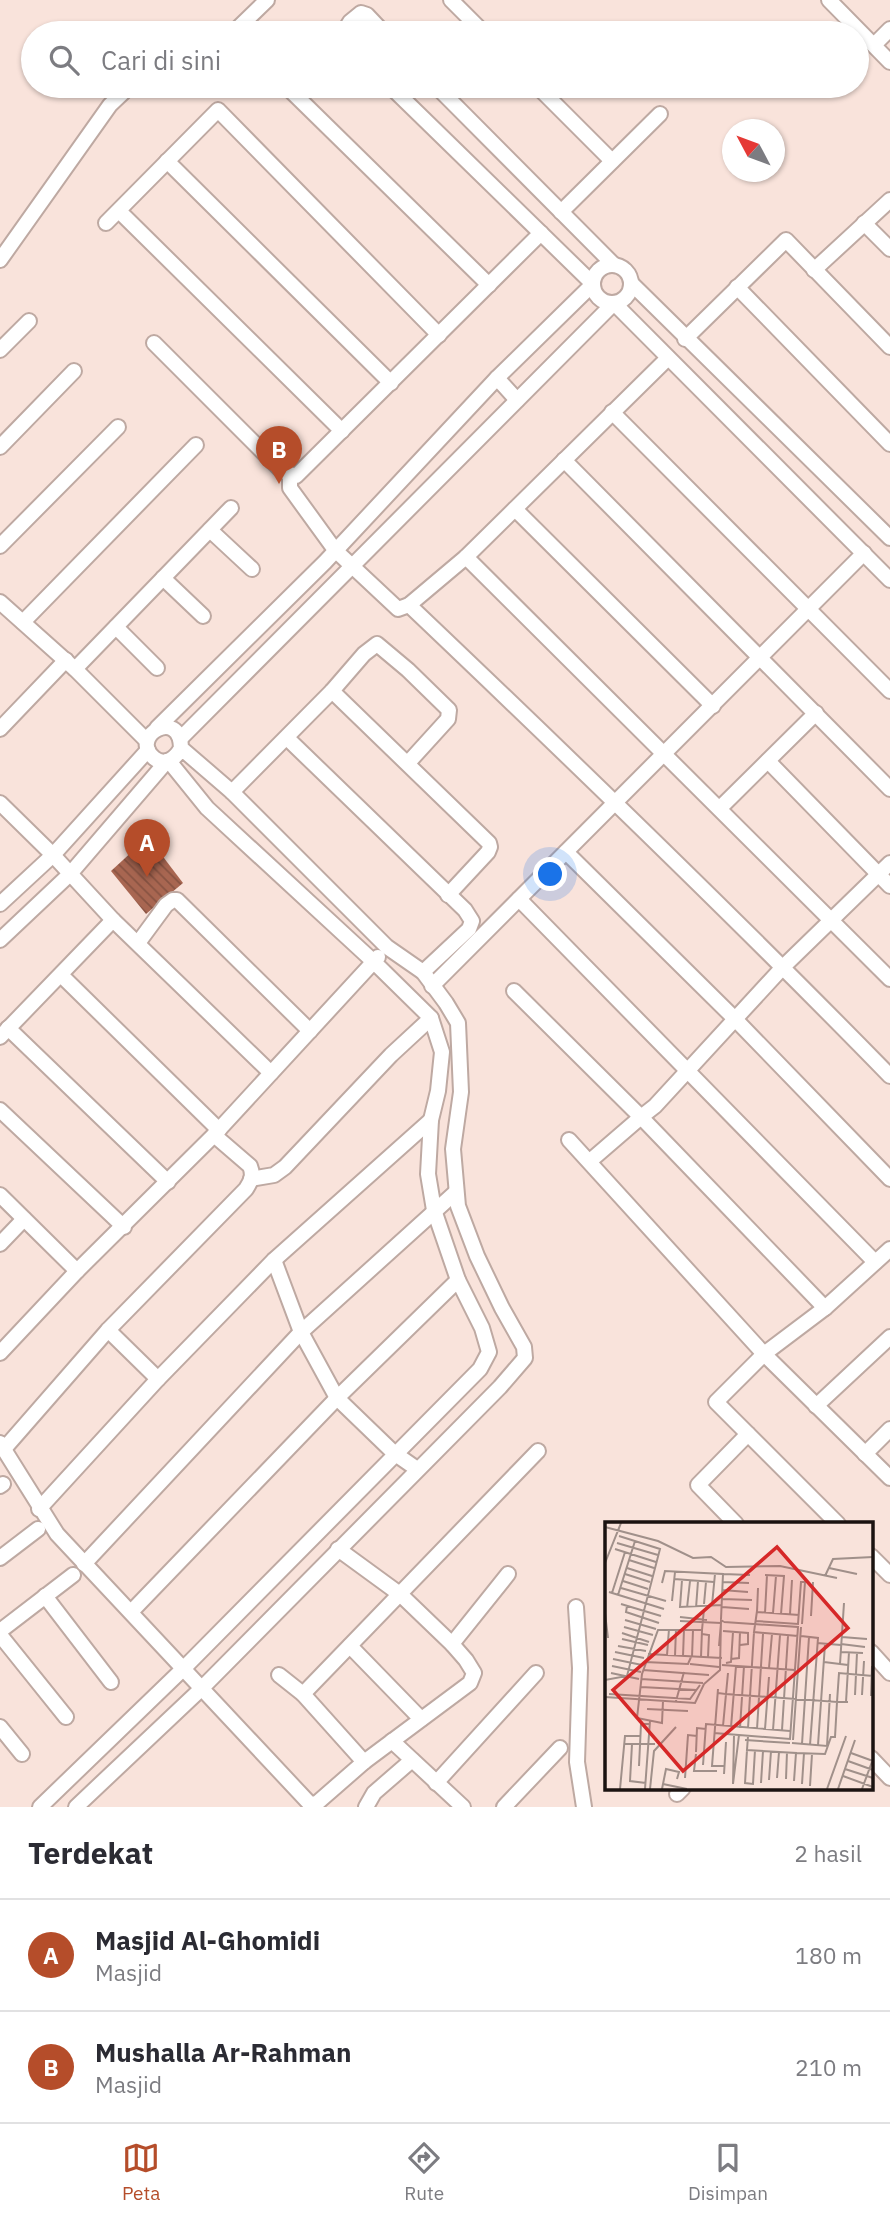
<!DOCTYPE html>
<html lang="id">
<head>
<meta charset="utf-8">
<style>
	:root { --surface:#fff; --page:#f2f2f3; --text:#2b2b33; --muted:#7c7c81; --line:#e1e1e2; --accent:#b54d2a }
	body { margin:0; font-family:"IBM Plex Sans",sans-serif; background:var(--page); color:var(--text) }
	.compass { position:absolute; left:722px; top:119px; width:63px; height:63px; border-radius:50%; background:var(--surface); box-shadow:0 2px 5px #0004; rotate:311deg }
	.you { position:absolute; left:551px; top:875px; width:24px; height:24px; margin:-18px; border:5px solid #fff; border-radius:50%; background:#1a73e8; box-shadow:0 0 0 10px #1a73e833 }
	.badge { display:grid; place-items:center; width:46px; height:46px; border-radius:50%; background:var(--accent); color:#fff; font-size:23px; font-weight:700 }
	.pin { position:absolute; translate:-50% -58px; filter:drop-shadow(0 2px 4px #0008) }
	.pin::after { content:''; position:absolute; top:37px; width:24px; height:21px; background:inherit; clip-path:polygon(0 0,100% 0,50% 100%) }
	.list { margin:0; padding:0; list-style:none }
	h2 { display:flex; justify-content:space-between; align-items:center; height:91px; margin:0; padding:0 28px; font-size:30px }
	h2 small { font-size:23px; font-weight:400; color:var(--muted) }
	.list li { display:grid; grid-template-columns:46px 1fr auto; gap:21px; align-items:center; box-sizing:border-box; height:112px; padding:0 28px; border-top:2px solid var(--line) }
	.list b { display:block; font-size:26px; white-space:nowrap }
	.list p { margin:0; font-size:23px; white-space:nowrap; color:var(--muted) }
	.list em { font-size:23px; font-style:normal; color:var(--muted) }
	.icon { flex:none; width:38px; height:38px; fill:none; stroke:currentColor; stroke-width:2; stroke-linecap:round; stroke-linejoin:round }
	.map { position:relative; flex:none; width:890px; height:1807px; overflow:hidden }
	.search { position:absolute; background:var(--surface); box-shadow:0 2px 5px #0004; left:21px; right:21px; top:21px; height:77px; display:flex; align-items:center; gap:18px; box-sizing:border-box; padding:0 24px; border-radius:38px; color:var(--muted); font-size:26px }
	.sheet { height:315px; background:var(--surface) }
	nav { display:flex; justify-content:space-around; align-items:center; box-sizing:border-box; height:98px; border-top:2px solid var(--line); background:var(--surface); font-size:19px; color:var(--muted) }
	nav a { display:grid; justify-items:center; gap:4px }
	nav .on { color:var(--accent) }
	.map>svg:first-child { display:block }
	.building { fill:url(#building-back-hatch) }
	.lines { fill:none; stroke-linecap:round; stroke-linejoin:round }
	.minor-casing { stroke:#bea9a2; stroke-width:18 }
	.minor { stroke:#fff; stroke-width:14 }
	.inset-road { fill:none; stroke:#a0908a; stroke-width:2 }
	.view { fill:#d62828; fill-opacity:0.15; stroke:#d62828; stroke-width:3.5 }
	.inset-edge { fill:none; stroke:#1b1311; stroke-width:3.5 }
</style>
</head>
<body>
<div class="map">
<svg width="890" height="1807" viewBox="0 0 890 1807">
	<defs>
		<pattern id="building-back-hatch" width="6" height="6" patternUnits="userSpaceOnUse" patternTransform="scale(1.75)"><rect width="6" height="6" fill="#a86651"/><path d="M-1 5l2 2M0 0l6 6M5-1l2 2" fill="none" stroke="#885342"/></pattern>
	</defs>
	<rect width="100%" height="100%" fill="#f9e3db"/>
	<!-- building -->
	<path class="building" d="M148 837 183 883 146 914 111 871Z"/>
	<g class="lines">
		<!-- minor casing -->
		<g class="minor-casing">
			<g id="minor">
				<path d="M451 0 484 33"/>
				<path d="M829 0 890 62"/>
				<path d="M233 33 267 0"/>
				<path d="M343 33 350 22 361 13 367 15 384 33"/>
				<path d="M874 45 890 29"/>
				<path d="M436 86 614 265"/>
				<path d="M537 86 612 161"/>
				<path d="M287 87 489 285"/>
				<path d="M167 161 391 383"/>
				<path d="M119 211 342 431"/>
				<path d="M561 212 660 114"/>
				<path d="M106 223 218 110 439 335"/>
				<path d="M864 223 890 249"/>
				<path d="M0 260 110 105 130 86"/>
				<circle cx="612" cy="284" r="19"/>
				<path d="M814 270 890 200"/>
				<path d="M632 284 890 538"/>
				<path d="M737 287 890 444"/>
				<path d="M685 339 786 240 890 347"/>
				<path d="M154 343 282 471 296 476 541 233"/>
				<path d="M0 350 29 321"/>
				<path d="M497 378 517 400"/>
				<path d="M612 412 890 691"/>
				<path d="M0 447 74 371"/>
				<path d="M564 460 890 789"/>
				<path d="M290 475V488L335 550 398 609 409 605 466 557 668 358"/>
				<path d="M515 509 713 706"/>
				<path d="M210 530 252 569"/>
				<path d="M0 546 118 427"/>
				<path d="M466 557 890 979"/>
				<path d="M163 578 203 616"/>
				<path d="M0 602 75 669 147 741"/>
				<path d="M409 605C572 760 733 915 890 1076"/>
				<path d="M23 622 196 445"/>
				<path d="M116 627 157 668"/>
				<path d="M75 669 231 508"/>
				<path d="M332 691 489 843 490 847 488 852 448 895"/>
				<path d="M157 728 325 562 497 378 593 284 390 86"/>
				<path d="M0 729 66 660"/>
				<path d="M181 738 614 303 890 580"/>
				<path d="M287 738 465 910 472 921 469 929 423 972"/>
				<path d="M768 761 890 886"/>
				<path d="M232 792 332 691 364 654 377 644 408 670 449 710 448 719 408 763"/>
				<path d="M0 803 53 855 113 920"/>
				<path d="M720 808 816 713"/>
				<path d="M566 852 735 1019 890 1179"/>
				<path d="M519 899 875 1262"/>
				<path d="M0 904 53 855 148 750"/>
				<path d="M0 940 70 874 167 761"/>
				<path d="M138 943 166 905 173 900H177L310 1031"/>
				<path d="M61 975 219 1130"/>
				<path d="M432 986 864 553"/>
				<path d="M514 991 641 1117 655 1106 783 967 890 863"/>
				<path d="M8 1028 168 1182"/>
				<path d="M0 1037 113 920 271 1073"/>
				<path d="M0 1110 124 1227"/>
				<path d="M569 1140 764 1354 890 1478"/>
				<path d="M590 1161 641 1117 825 1308"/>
				<path d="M251 1179 274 1175 285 1167 391 1055 431 1018"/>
				<path d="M0 1195 77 1271"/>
				<path d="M0 1244 24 1219"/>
				<path d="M274 1260 301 1332 337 1398 394 1453 417 1469"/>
				<path d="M108 1330 158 1379"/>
				<path d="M0 1353 77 1271 214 1135 378 957"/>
				<path d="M816 1406 890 1337"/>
				<path d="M0 1443 57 1534 310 1804 317 1803 364 1762 470 1683 474 1673 466 1660 452 1644 401 1595 338 1549"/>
				<path d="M4 1449 108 1330 246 1189C251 1181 254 1176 250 1166L214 1135"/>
				<path d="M865 1454 890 1429"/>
				<path d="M0 1486 3 1484"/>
				<path d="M39 1509 158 1379 274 1260 431 1120"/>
				<path d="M736 1524 698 1485 748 1434"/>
				<path d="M838 1524 716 1402 764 1354 825 1308 890 1249"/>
				<path d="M871 1556 890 1575"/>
				<path d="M0 1558 38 1529"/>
				<path d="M84 1564 301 1332 456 1192"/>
				<path d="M45 1596 111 1682"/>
				<path d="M576 1607 580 1668 577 1762 584 1807"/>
				<path d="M131 1612 337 1398 458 1280"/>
				<path d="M0 1631 73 1575"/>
				<path d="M0 1635 66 1717"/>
				<path d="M452 1644 508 1574"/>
				<path d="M350 1646 421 1719"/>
				<path d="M871 1652 890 1673"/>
				<path d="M279 1675 303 1694 364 1762"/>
				<path d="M303 1694 538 1451"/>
				<path d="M0 1727 22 1754"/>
				<path d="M392 1741 463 1807"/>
				<path d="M871 1758 890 1778"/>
				<path d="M436 1783 536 1673"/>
				<path d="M677 1794 683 1788"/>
				<path d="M40 1807 184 1668 480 1369 489 1352 482 1328 458 1280 434 1210 428 1174 431 1120 438 1091 442 1052 431 1018 374 962 207 808 169 761"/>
				<path d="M76 1807 200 1690 500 1387 525 1358 524 1347 502 1308 477 1256 458 1206 453 1149 461 1092 458 1023 446 1003 423 972 387 947 232 792 181 748C180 706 128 737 154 758 165 767 176 758 181 748"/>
				<path d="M366 1807 374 1793 412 1760"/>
				<path d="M504 1807 560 1748"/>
			</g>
		</g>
		<!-- minor -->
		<use href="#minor" class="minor"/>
	</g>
	<!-- overview -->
	<g transform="translate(605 1522)">
		<rect width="268" height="268" fill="#f9e3db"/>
		<path class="inset-road" d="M0 5 53 19 88 36 106 35 121 45 175 44 232 56M12 21 53 33M10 27 51 40M24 38 49 46M0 41 16 1M22 46 47 54M224 46 252 52M20 52 45 60M118 52 145 53M160 53 179 54 176 92M220 54 228 37 268 35M69 57 109 60M77 58 75 85 117 83M18 59 43 67M117 60 144 61M57 61 60 49 118 52 116 97M16 66 61 79M153 66 152 90 194 93M117 68 143 70M4 70 59 87M7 71 20 30M13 73 30 19M117 77 147 78M67 79 70 50M16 82 56 94M99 82 101 60M107 83 110 52M22 84 21 90 54 101M117 85 144 87M82 86 85 59M91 86 93 59M152 89 149 110 193 114M0 91 3 116M160 91 162 53M168 91 171 54M185 92 187 58M206 94 208 60M75 95 102 98M20 98 51 107M75 99 116 101M151 99 193 102 196 60H200M197 102 200 60M19 105 48 113M97 108 99 87M118 109 143 111V122L135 123M17 111 44 120M97 112 104 113 103 135M196 114 213 116 205 223M237 115 262 117M17 117 43 123M212 121 236 123M236 122 260 125M13 124 41 129M114 124 116 101M10 130 39 136M236 130 258 131M43 132 117 136M62 133 64 107M70 134 71 107M78 134 79 107M87 135 88 108M8 137 37 143M126 137 134 136 135 110M40 140 83 142 86 135M219 140 243 143M121 141 126 140 128 110M85 142 114 145M235 142 239 81M117 143 190 148M7 144 36 150M164 146 167 112M38 148 104 153M6 151 34 157M123 151 121 172 232 180 234 151 268 154M36 157 98 161M0 158 22 154 55 27 14 14M36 165 92 168M113 167 107 244H119M113 171 121 172 118 204M4 172 85 177 95 163M250 173 252 131M257 173 259 139M266 174 267 144M0 175 90 181 99 162 115 148 116 98 119 100M58 179 57 201 32 196 37 152 53 108H97L96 135M71 179 79 150M241 180 244 130M42 187 83 189M126 205 131 144M135 206 139 144M143 206 149 110M152 207 158 112M160 207 164 155M168 208 175 113M177 208 183 114M109 211 185 217 193 105 119 100M129 213 128 262 134 213M143 214 142 228 191 231 189 259M140 218 185 221M188 218 196 105M187 221 222 224 225 172M19 222H50M27 222 25 259 41 261M197 222 204 115M213 223 220 122M142 228 140 261 148 262 150 228M91 230 92 206 101 207M191 231 220 232 226 215H230L232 180H243M246 231 268 239M91 232 89 249H112M243 239 268 248M98 243 101 202 185 209M34 244 36 202H44M240 247 268 256M119 252 121 220M238 254 268 265M80 256 83 213 92 214M172 256 174 230M181 257 182 230M164 258 166 229M156 261 158 229M58 262 82 267M197 262 199 231M205 264 207 232M15 267 20 214H35M40 267 45 199M45 267 49 229 71 205M57 267 61 247 74 250 72 257M222 267 241 214M233 267 250 218M257 267 268 237"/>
		<path class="view" d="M172 25 243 106 78 249 8 168Z"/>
		<rect width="268" height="268" class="inset-edge"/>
	</g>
</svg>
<svg class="compass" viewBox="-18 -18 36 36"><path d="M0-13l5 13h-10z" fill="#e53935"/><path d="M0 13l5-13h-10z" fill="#7c7c81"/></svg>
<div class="you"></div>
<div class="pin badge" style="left:147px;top:877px">A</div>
<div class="pin badge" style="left:279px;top:484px">B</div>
<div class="search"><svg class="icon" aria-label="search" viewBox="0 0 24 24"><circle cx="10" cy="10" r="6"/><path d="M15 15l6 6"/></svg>Cari di sini</div>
</div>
<section class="sheet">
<h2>Terdekat<small>2 hasil</small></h2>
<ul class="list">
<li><span class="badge">A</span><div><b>Masjid Al-Ghomidi</b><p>Masjid</p></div><em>180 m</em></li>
<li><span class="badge">B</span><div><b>Mushalla Ar-Rahman</b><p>Masjid</p></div><em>210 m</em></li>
</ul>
</section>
<nav>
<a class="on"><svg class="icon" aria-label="map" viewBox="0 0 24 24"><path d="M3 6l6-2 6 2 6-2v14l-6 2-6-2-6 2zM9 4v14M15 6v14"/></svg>Peta</a>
<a><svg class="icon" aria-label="directions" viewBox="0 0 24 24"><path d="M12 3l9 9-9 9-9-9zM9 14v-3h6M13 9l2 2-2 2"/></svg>Rute</a>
<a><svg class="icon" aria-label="saved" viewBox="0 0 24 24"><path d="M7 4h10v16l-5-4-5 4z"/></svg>Disimpan</a>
</nav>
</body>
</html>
